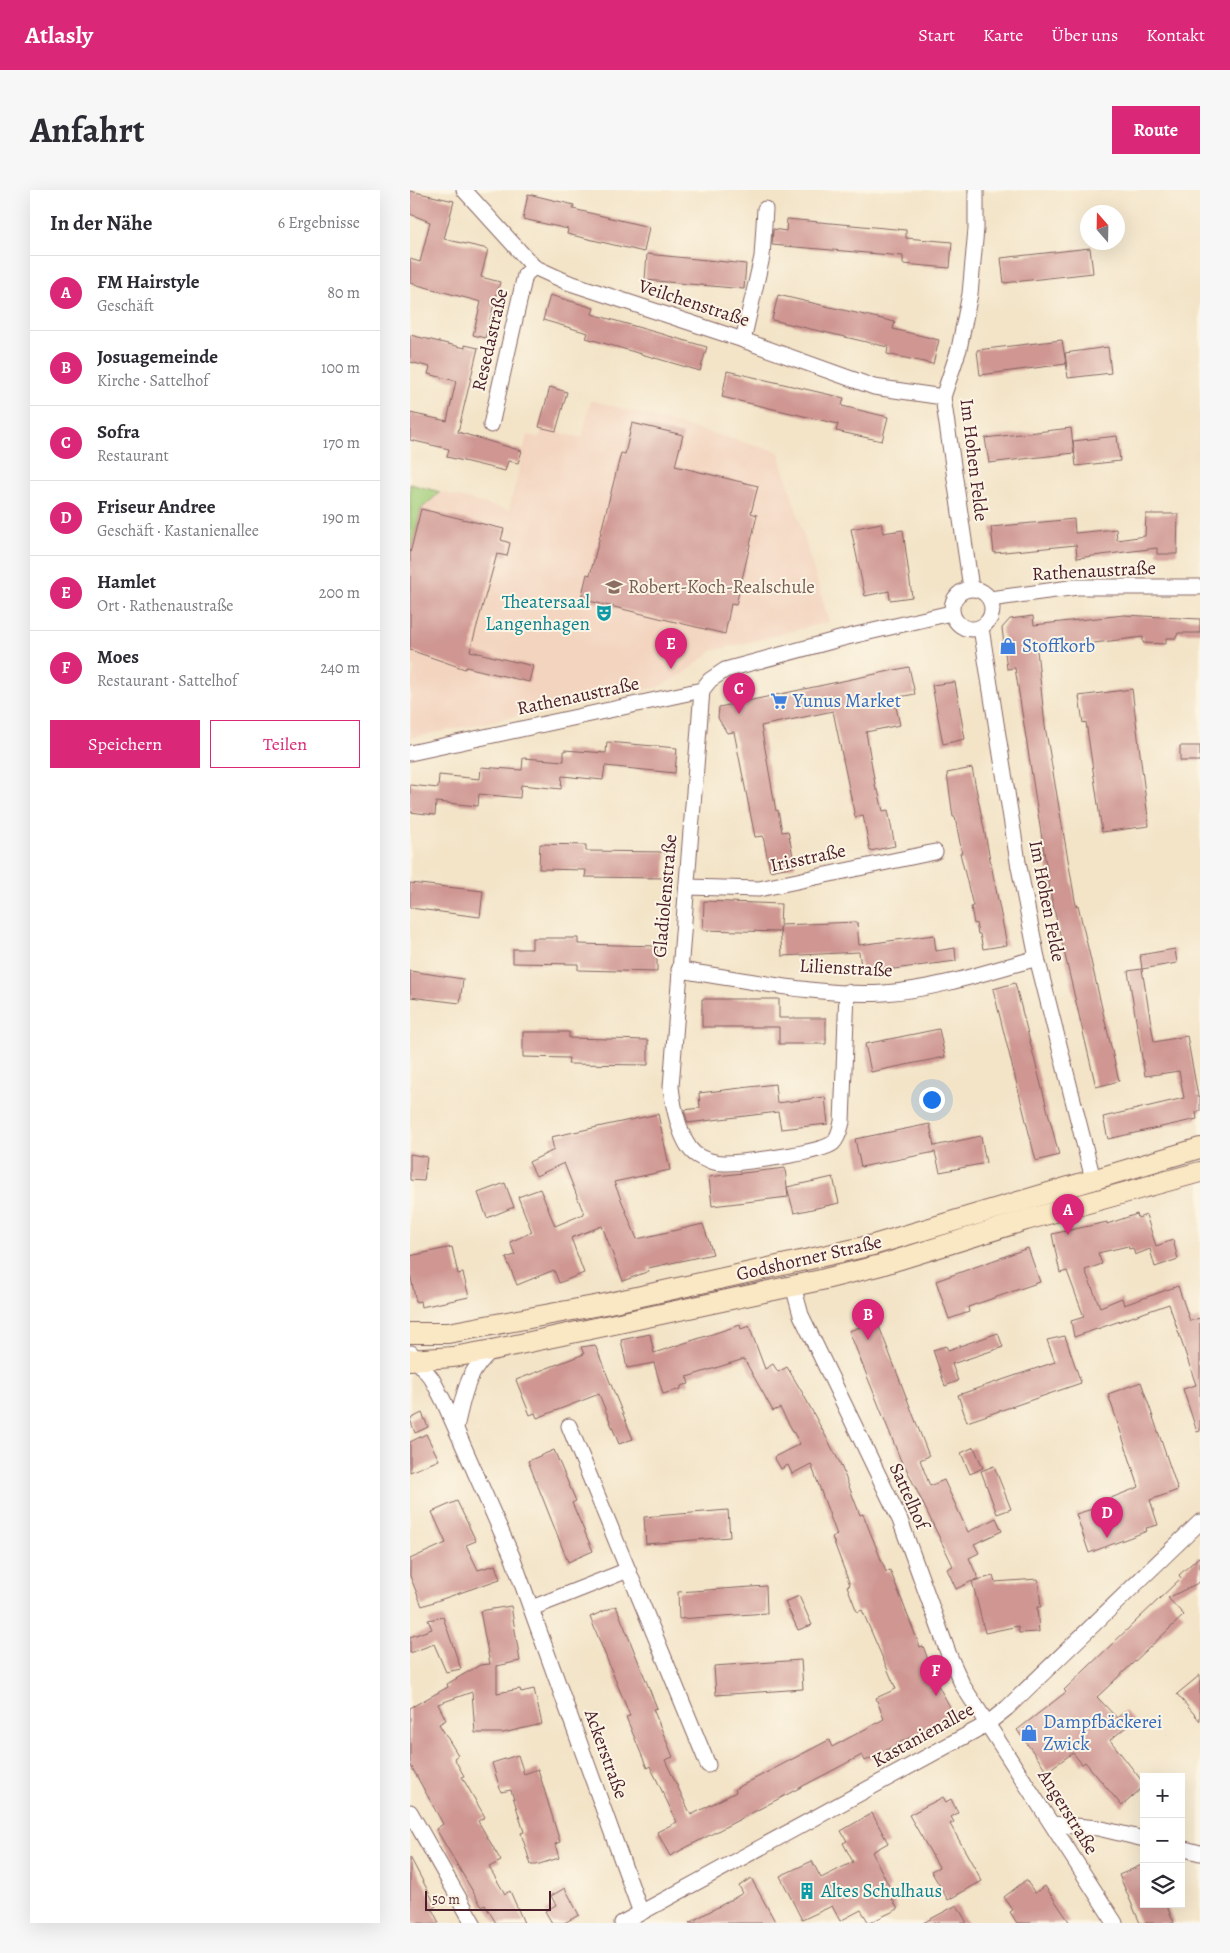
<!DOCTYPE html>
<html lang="de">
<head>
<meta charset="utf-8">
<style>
	:root { --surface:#fff; --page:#f7f7f7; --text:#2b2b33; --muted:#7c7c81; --line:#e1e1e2; --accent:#db2777 }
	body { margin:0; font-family:Alegreya,serif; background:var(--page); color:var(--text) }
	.controls { position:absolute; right:15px; bottom:15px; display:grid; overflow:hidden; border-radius:0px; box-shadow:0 5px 20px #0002 }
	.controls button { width:45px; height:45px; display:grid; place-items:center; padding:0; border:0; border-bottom:1px solid var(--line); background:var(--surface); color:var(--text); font:25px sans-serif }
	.compass { position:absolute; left:670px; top:15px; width:45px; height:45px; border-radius:50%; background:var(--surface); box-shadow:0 5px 20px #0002; rotate:340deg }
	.scale { position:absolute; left:15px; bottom:12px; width:126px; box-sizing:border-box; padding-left:5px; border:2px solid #4a1f2b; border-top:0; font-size:14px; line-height:18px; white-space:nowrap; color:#4a1f2b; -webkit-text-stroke:4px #fcf5e5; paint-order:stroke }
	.you { position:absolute; left:521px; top:909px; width:18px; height:18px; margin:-12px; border:4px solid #fff; border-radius:50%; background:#1a73e8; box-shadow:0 0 0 8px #1a73e833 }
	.badge { display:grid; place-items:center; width:32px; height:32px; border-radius:50%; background:var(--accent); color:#fff; font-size:16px; font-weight:700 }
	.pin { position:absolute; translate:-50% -41px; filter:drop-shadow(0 1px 2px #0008) }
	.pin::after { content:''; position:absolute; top:26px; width:18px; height:15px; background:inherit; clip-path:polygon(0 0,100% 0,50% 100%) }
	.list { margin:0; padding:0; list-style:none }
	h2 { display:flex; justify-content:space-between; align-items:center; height:65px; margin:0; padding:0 20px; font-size:21px }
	h2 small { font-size:16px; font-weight:400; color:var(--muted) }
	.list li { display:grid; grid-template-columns:32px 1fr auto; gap:15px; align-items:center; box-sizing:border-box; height:75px; padding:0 20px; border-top:1px solid var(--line) }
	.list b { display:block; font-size:19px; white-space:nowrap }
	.list p { margin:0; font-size:16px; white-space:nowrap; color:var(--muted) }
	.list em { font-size:16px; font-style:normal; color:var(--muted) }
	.actions { display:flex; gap:10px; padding:15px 20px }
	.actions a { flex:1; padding:11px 0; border:1px solid var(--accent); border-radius:0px; text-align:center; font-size:18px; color:var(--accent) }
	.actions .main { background:var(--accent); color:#fff }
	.icon { flex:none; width:28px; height:28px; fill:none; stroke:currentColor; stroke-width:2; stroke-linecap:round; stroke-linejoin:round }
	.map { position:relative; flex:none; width:790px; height:1733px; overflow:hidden; border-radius:0px }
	header { display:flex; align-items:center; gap:30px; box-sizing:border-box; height:70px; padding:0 25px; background:var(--accent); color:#fff }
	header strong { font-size:24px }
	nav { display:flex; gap:28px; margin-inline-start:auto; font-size:18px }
	.intro { display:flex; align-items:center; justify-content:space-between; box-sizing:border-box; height:120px; padding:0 30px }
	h1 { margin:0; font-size:35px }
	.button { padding:12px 22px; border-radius:0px; background:var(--accent); color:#fff; font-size:18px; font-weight:700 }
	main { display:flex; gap:30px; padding:0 30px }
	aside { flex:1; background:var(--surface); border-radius:0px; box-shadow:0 5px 20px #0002 }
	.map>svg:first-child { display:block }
	.built { fill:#f3d4bf }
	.green { fill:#a3cf7c; stroke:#767754 }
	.building { fill:#cf9692 }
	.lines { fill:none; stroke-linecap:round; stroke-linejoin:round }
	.street-casing { stroke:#856462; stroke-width:17 }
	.secondary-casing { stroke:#856462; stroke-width:22 }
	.street { stroke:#fff; stroke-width:15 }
	.secondary { stroke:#fae7c3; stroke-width:20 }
	.labels { text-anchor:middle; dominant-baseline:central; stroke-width:4; stroke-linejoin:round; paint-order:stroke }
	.street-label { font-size:19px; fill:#4a1f2b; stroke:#fcf5e5 }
	.education-label { font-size:19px; fill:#785e54; stroke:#fcf5e5; text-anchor:start }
	.culture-label { font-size:19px; fill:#0d838f; stroke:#fcf5e5; text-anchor:end }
	.shop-label { font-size:19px; fill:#366cbe; stroke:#fcf5e5; text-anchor:start }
</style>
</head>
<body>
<header>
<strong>Atlasly</strong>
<nav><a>Start</a><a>Karte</a><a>Über uns</a><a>Kontakt</a></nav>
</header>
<div class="intro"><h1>Anfahrt</h1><a class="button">Route</a></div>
<main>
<aside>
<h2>In der Nähe<small>6 Ergebnisse</small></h2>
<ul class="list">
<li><span class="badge">A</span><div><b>FM Hairstyle</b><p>Geschäft</p></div><em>80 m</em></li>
<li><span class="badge">B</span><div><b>Josuagemeinde</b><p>Kirche · Sattelhof</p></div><em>100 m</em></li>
<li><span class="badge">C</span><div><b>Sofra</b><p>Restaurant</p></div><em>170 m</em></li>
<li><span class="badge">D</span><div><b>Friseur Andree</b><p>Geschäft · Kastanienallee</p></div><em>190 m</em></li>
<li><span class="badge">E</span><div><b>Hamlet</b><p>Ort · Rathenaustraße</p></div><em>200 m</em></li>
<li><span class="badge">F</span><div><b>Moes</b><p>Restaurant · Sattelhof</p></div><em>240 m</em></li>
</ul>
<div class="actions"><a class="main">Speichern</a><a>Teilen</a></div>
</aside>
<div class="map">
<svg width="790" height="1733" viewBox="0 0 790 1733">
	<rect width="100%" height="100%" fill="#fcf5e5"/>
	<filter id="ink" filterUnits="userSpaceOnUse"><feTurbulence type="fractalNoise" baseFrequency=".02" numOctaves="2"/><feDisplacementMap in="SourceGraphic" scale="10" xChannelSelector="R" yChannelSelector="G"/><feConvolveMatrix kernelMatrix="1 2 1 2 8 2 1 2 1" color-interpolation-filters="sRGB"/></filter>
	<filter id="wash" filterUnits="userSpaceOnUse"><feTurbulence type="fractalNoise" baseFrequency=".0096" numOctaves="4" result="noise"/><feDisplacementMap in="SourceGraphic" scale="20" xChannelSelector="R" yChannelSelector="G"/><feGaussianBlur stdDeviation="1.12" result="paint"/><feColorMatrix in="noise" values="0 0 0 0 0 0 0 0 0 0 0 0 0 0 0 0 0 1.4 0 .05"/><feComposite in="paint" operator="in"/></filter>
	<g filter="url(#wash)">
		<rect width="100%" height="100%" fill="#f3e4c8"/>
		<!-- built -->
		<path class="built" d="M181 210 369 262 419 432 302 461 275 483 248 497 0 548V497L5 477 0 475V363L11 319 30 302 99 320 117 245 129 247 132 238 172 248Z"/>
		<!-- green -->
		<path class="green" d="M0 294 30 302 11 319 0 363Z"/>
		<g id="blocks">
			<!-- building -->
			<g class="building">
				<path d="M0 1 44 11 34 49 78 59 71 87 90 92 75 148 63 145 71 112 0 93V69L10 72 20 32 0 24Z"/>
				<path d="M118 4 164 15 163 19 239 37 234 62 157 44 158 39 113 29Z"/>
				<path d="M377 29 496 40V48L542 52 540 78 493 74V66L362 55 363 39 376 41Z"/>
				<path d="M680 58 683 83 594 93 591 68Z"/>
				<path d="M237 64 336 74 334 99 235 90Z"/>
				<path d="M140 105 184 118 182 124 297 157 290 181 176 148 178 143 133 130Z"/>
				<path d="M368 105 485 132 483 139 529 150 523 174 477 164 478 157 362 130Z"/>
				<path d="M0 145 55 158V155L68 158 48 242 112 261 108 273 98 271 95 281 37 267 39 259 0 250V223L37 231 46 191 18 184 20 177 0 172Z"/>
				<path d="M652 150 656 174 570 185 567 160Z"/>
				<path d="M698 157 701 183 658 188 655 163Z"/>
				<path d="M317 181 434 208 432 216 478 227 472 251 426 241 428 234 312 207Z"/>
				<path d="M140 197 157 202 146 241 129 237Z"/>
				<path d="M222 233 273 245 265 276 348 296 341 323 347 325 326 415 321 414 315 444 171 409 177 384 180 385 211 263 215 264Z"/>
				<path d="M661 238 664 263 579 273 575 248Z"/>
				<path d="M707 246 710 271 666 276 663 251Z"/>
				<path d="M11 319 94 339 91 350 100 353 97 366 87 364 60 461 123 476 119 492 56 477 55 479 0 460V363Z"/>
				<path d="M736 324H768L767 364H747V358L667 368 666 355 584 363 581 337 664 329 665 343 706 339 707 350 735 346Z"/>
				<path d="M471 333 473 343 493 340 502 407 480 410 479 401 455 406 441 339Z"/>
				<path d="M714 425 790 429V443H768L766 448H756V454L733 453V447L627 460 635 536 666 716 668 715 709 891 686 897 641 706 605 478 597 479 592 438 600 429 623 426 624 435Z"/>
				<path d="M499 477 505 504 484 508 490 535 456 542 466 600H468L473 621 478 620 485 656 460 661 453 625 445 627 423 521 351 536 366 621 368 620 372 642 378 641 385 676 360 681 353 646 345 647 324 542 317 543 308 528 309 517Z"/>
				<path d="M545 492 555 549 533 554 522 495Z"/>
				<path d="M722 499 739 636 692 642 676 532 673 533 669 506Z"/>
				<path d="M197 552 267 558 265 583 195 576 193 590 152 586 151 599 111 595 110 608 69 604 68 616 26 612 25 625 0 622V595L28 598 29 585 70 589 71 577 112 580 113 568 154 571V560L196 563Z"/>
				<rect x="770" y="556" width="20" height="15"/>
				<path d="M562 578 597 755 573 759 570 744H568L566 733 564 734 561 717 563 716 550 663H552L545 627H543L537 583Z"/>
				<path d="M130 654 176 655V661L256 662 255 688 175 687 176 680 129 679Z"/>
				<path d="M0 693 73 701 70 727 0 718Z"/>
				<path d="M294 711 371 714 370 735 447 732 449 755 524 745 526 761 545 758 546 771 452 783 449 762 372 766 370 736V742L293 740Z"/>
				<path d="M122 748H168V754L247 756V782L168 780V774L103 773V759H122Z"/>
				<path d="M765 759 767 773 732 779 730 765Z"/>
				<path d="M732 779 744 852 777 846 788 906H790V921L786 922 787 929 698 949 693 927 774 908 769 881 735 886 718 781Z"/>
				<path d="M0 781 53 789 50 813 0 807Z"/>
				<path d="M605 793 649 965 626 971 583 799Z"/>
				<path d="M292 809H369V828H416V854H369V837H292Z"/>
				<path d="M529 839 535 867 461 882 455 854Z"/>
				<path d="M113 842H159V848L238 850V875L158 874 159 868 113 867Z"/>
				<path d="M365 894 367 913 415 907 418 934 371 939 368 922 278 933 274 920 290 918 289 903Z"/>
				<path d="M248 924 260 980 204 992 227 1049 293 1034 303 1064 238 1078 239 1081 213 1091 192 1036 161 1048 174 1083 149 1093 144 1080 107 1095 96 1068 105 1065 100 1052 122 1042 108 1007 130 999 145 1036 174 1024 154 973 126 986 119 972 144 960 141 947Z"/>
				<path d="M520 934 524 956 571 946 576 973 530 982 525 962 451 977 445 949Z"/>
				<path d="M0 964 17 967 14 991 0 990Z"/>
				<path d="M375 978 377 997 423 987 429 1013 384 1023 377 997 378 1007 302 1016 299 987Z"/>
				<path d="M95 993 104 1017 77 1028 68 1003Z"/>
				<path d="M727 1024 728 1028 736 1025 746 1056 763 1050 768 1069 745 1077 740 1059 725 1065 723 1058 719 1059 718 1056 688 1063 692 1074 675 1080 690 1117 712 1108 714 1115 768 1096 780 1131 790 1128V1241L787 1242 773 1199 786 1195 759 1114 664 1147 661 1131 674 1127 657 1081 650 1083 642 1044 697 1032V1034Z"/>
				<path d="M42 1057 48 1084 53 1083 59 1107 11 1117 10 1111 6 1112 0 1083V1066Z"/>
				<path d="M618 1058 630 1092 558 1117 559 1122 539 1129 526 1091Z"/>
				<path d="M467 1131 519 1266 510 1270 520 1296 534 1290 558 1342 586 1328 592 1341 564 1354 569 1363 559 1368 568 1388 563 1391 583 1386 585 1392 628 1389 631 1417H627L629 1442 609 1443 608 1436 575 1443 562 1391 546 1399 537 1379 543 1376 495 1276H493L439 1141Z"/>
				<path d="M330 1135 331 1139 339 1136 355 1179 363 1174 368 1182 377 1177 392 1202 430 1273 450 1325 453 1324 476 1382 480 1380 510 1457 513 1456 521 1478 519 1479 544 1524 455 1571 452 1565 260 1666 247 1642 267 1632 240 1576 237 1578 216 1527 220 1526 180 1427 206 1416 247 1518 243 1519 263 1567 255 1570 281 1625 326 1602 325 1599 419 1550 422 1557 474 1529 466 1508 486 1499 452 1420 447 1422 437 1396 440 1395 422 1347 427 1345 401 1274 382 1284 378 1275 371 1279 364 1267 390 1254 370 1218 363 1221 334 1169 277 1187 279 1194 271 1196V1199L253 1204 244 1173 217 1178 211 1150 240 1144 244 1163Z"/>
				<path d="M588 1143 593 1157 542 1174 548 1191 535 1196 523 1160 536 1156 538 1160Z"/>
				<path d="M655 1146 671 1193 557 1232 548 1205 645 1172 637 1150Z"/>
				<path d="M185 1155 223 1249 209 1254 189 1204 127 1228 125 1223 120 1225 106 1190 174 1164 171 1157Z"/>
				<path d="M731 1192 768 1300 740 1310 748 1335 736 1338 737 1341 679 1363 666 1324 689 1317 688 1313 729 1297 698 1204Z"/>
				<path d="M12 1223 18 1237 5 1243 0 1229Z"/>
				<path d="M16 1244 29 1270 0 1282V1252Z"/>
				<path d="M564 1257 573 1278 560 1284 551 1263Z"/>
				<path d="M144 1260 166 1311 162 1313 183 1361 158 1372 118 1271Z"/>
				<path d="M584 1276 601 1319 587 1324 571 1281Z"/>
				<path d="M47 1311 66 1351 56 1355 68 1380 85 1375 90 1389 12 1416 0 1386V1369L36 1353 22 1322Z"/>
				<path d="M318 1320 320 1347 236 1354 234 1327Z"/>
				<path d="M790 1366V1392L758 1408 774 1425 687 1507 707 1528 715 1521 724 1531 700 1550 732 1591 733 1597 712 1616 675 1572 672 1574 663 1563 637 1581 607 1540 656 1502 654 1500 771 1388 769 1385Z"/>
				<path d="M356 1396 357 1423 269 1429 268 1402Z"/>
				<path d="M389 1406 402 1435 388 1440 375 1412Z"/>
				<path d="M101 1416 110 1471 87 1476V1503L110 1499 111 1502 124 1499 132 1534 93 1543H65L62 1502 28 1514 36 1530 29 1534 48 1565 44 1568 54 1586 52 1587 75 1627 68 1631 91 1671 79 1677 95 1704 100 1701 114 1733H86L75 1715 72 1717 26 1639 33 1634 0 1574V1518L38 1497 37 1494 70 1475 80 1474 70 1421Z"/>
				<path d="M33 1427 51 1479 36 1482 24 1454 0 1463V1447L22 1439 18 1430Z"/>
				<path d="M391 1470 393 1499 306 1505 304 1476Z"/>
				<path d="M790 1485V1531L767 1504Z"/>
				<path d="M108 1565 114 1584 128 1579 150 1652 145 1654 149 1668 126 1675H121L111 1643 114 1642 101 1600 91 1602 82 1573Z"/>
				<path d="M533 1607 536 1612 541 1609 548 1623 541 1627 544 1632 540 1634 572 1691 538 1710 521 1681 529 1677 499 1625Z"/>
				<path d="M462 1623 478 1653 462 1662 480 1698 477 1700 488 1719 459 1733 451 1720 430 1731 422 1716 392 1730 370 1686 402 1671 411 1688 443 1672 433 1653 437 1651 431 1641Z"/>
				<path d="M0 1667 26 1716 22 1719 29 1733H0Z"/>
				<path d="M734 1674V1714H756L764 1733H730L709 1685Z"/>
				<path d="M341 1688 366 1733H279L333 1703 329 1696Z"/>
				<path d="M616 1690 625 1703 635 1696 660 1733H607L600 1722 603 1720 594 1707Z"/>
				<path d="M155 1698 169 1725 154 1733H142L135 1721 146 1715 141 1706Z"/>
				<path d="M547 1715 557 1733H513Z"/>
			</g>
		</g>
	</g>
	<g filter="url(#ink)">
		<use href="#blocks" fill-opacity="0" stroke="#856462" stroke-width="1"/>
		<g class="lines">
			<!-- street casing -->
			<g class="street-casing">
				<g id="street">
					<path d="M54 0 124 77 157 92 333 150 464 197 533 207"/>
					<path d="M333 150 352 67 355 19"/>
					<path d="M81 235 115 85 124 77"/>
					<path d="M561 398 533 207 549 159 560 104 566 39V0"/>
					<circle cx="562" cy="419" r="20"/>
					<path d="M580 409 667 397H790"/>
					<path d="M571 438 608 672 627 768 683 989"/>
					<path d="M292 500 261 897C263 915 270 952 285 964 293 970 305 973 314 973 332 973 411 963 423 953 429 947 430 939 432 932L437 802"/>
					<path d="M0 563 292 500 300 490 315 480 433 448 541 423"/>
					<path d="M277 697 349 699 525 662"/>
					<path d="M269 780C333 789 411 807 474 803 527 799 577 782 627 768"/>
					<path d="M383 1096 391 1125 490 1330 539 1465 553 1496 705 1733"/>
					<path d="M1 1163 22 1189 34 1212 102 1366 231 1723"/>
					<path d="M159 1236 298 1575"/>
					<path d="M46 1237C54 1205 56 1182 82 1160"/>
					<path d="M122 1418 218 1380"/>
					<path d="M0 1622 63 1733"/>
					<path d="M642 1634 688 1638 734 1649"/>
					<path d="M771 1658 790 1663"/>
					<path d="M212 1733 577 1534 597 1518 790 1332"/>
				</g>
			</g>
			<!-- secondary casing -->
			<g class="secondary-casing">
				<g id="secondary">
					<path d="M0 1143H38L195 1114 463 1055 790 958"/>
					<path d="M0 1170 43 1167 82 1160 411 1090 471 1075 616 1030 790 982"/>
				</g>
			</g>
			<!-- street -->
			<use href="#street" class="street"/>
			<!-- secondary -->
			<use href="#secondary" class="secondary"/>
		</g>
	</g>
	<!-- icons -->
	<defs>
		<g id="school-bare" transform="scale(1.35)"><path d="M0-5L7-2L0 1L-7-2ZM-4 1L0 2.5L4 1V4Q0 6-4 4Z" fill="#8d6e63" stroke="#fcf5e5" stroke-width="2.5" paint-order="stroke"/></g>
		<g id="theatre-bare" transform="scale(1.35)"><path d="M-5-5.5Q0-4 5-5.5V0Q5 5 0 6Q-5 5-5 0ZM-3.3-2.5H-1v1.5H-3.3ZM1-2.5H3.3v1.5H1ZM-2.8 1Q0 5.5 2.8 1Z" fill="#0f9aa8" stroke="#fcf5e5" stroke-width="2.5" paint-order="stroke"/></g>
		<g id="shop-bare" transform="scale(1.35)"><path d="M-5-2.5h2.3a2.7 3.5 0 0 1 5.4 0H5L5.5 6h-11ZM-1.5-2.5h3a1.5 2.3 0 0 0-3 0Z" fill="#3f7fe0" stroke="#fcf5e5" stroke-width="2.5" paint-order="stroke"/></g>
		<g id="supermarket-bare" transform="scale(1.35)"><path d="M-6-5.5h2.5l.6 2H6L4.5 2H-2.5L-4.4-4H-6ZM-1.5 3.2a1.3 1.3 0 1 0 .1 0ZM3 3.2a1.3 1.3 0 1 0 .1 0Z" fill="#3f7fe0" stroke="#fcf5e5" stroke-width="2.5" paint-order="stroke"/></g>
		<g id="building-bare" transform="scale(1.35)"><path d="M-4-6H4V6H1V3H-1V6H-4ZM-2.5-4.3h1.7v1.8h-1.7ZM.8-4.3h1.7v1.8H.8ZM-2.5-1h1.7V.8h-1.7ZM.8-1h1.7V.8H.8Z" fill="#0f9aa8" stroke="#fcf5e5" stroke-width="2.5" paint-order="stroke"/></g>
	</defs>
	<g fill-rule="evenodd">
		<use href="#school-bare" x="204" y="397"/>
		<use href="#theatre-bare" x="194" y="423"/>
		<use href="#shop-bare" x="598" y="456"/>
		<use href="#supermarket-bare" x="369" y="511"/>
		<use href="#shop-bare" x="619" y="1543"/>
		<use href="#building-bare" x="397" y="1701"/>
	</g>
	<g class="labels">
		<!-- street labels -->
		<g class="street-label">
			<text transform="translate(284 113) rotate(18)">Veilchenstraße</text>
			<text transform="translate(80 150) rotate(-77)">Resedastraße</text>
			<text transform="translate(564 270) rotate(83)">Im Hohen Felde</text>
			<text transform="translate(684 381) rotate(-3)">Rathenaustraße</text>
			<text transform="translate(168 506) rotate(-12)">Rathenaustraße</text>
			<text transform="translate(398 668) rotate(-12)">Irisstraße</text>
			<text transform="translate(255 706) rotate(-85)">Gladiolenstraße</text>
			<text transform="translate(637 711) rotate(79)">Im Hohen Felde</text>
			<text transform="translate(436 778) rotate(3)">Lilienstraße</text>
			<text transform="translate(399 1068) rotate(-13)">Godshorner Straße</text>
			<text transform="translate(499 1306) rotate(66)">Sattelhof</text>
			<text transform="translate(513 1545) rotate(-29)">Kastanienallee</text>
			<text transform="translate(196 1564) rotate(70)">Ackerstraße</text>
			<text transform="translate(658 1622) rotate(58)">Angerstraße</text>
		</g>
		<!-- education labels -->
		<g class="education-label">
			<text x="218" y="397">Robert-Koch-Realschule</text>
		</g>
		<!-- culture labels -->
		<g class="culture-label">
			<text x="180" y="412">Theatersaal<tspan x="180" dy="22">Langenhagen</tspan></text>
			<text x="411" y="1701" text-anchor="start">Altes Schulhaus</text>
		</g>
		<!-- shop labels -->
		<g class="shop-label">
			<text x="612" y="456">Stoffkorb</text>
			<text x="383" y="511">Yunus Market</text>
			<text x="633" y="1532">Dampfbäckerei<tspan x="633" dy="22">Zwick</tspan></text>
		</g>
	</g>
</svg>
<div class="controls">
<button>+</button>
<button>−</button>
<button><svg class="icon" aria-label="layers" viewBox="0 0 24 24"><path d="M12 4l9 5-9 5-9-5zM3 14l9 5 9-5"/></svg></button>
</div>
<svg class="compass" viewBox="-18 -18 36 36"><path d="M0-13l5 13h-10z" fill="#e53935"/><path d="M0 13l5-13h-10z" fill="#7c7c81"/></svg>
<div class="scale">50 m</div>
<div class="you"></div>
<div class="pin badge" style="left:658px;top:1045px">A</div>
<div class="pin badge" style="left:458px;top:1150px">B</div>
<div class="pin badge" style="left:329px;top:524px">C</div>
<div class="pin badge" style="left:697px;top:1348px">D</div>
<div class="pin badge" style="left:261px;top:479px">E</div>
<div class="pin badge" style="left:526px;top:1506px">F</div>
</div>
</main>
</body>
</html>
